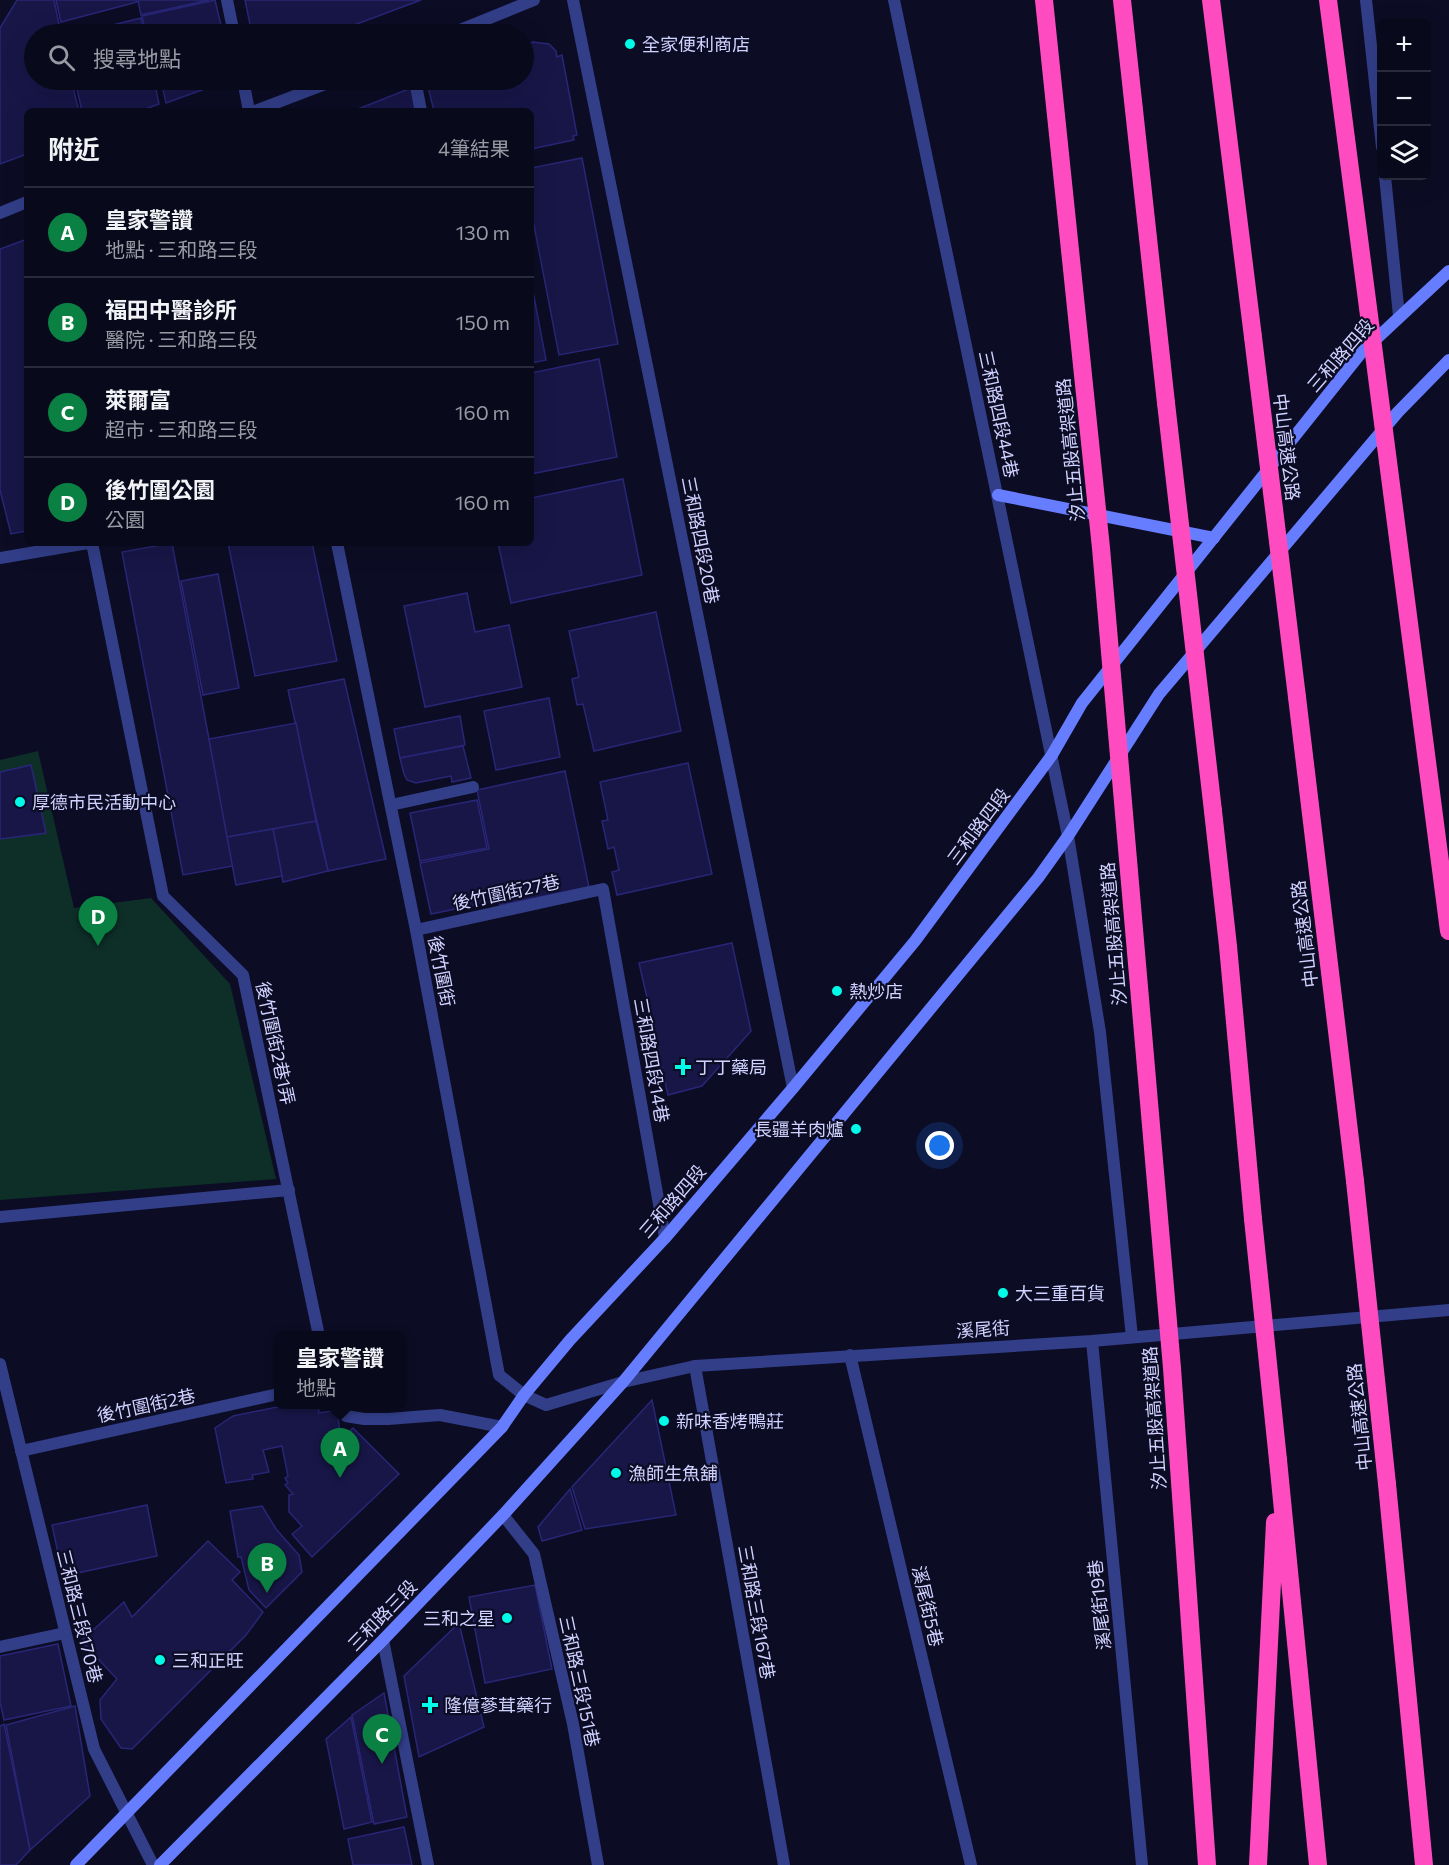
<!DOCTYPE html>
<html lang="zh-TW">
<head>
<meta charset="utf-8">
<style>
	:root { --surface:#09091c; --page:#171729; --text:#f1f3f6; --muted:#999aa3; --line:#292a3b; --accent:#0b8043 }
	body { margin:0; font-family:Commissioner,"Noto Sans TC",sans-serif; background:var(--page); color:var(--text) }
	.controls { position:absolute; right:18px; top:18px; display:grid; overflow:hidden; border-radius:9px; box-shadow:0 6px 24px #0002 }
	.controls button { width:54px; height:54px; display:grid; place-items:center; padding:0; border:0; border-bottom:2px solid var(--line); background:var(--surface); color:var(--text); font:30px sans-serif }
	.you { position:absolute; left:940px; top:1146px; width:21px; height:21px; margin:-15px; border:4px solid #fff; border-radius:50%; background:#1a73e8; box-shadow:0 0 0 9px #1a73e833 }
	.badge { display:grid; place-items:center; width:39px; height:39px; border-radius:50%; background:var(--accent); color:#fff; font-size:20px; font-weight:700 }
	.pin { position:absolute; translate:-50% -50px; filter:drop-shadow(0 2px 3px #0008) }
	.pin::after { content:''; position:absolute; top:32px; width:21px; height:18px; background:inherit; clip-path:polygon(0 0,100% 0,50% 100%) }
	.popup { position:absolute; left:274px; top:1331px; width:132px; height:78px; box-sizing:border-box; display:grid; place-content:center; border-radius:9px; background:var(--surface); filter:drop-shadow(0 2px 4px #0005); font-size:20px; white-space:nowrap; color:var(--muted) }
	.popup b { font-size:22px; color:var(--text) }
	.popup::after { content:''; position:absolute; left:50%; top:100%; margin-left:-12px; border:12px solid transparent; border-top-color:var(--surface) }
	.list { margin:0; padding:0; list-style:none }
	h2 { display:flex; justify-content:space-between; align-items:center; height:78px; margin:0; padding:0 24px; font-size:26px }
	h2 small { font-size:20px; font-weight:400; color:var(--muted) }
	.list li { display:grid; grid-template-columns:39px 1fr auto; gap:18px; align-items:center; box-sizing:border-box; height:90px; padding:0 24px; border-top:2px solid var(--line) }
	.list b { display:block; font-size:22px; white-space:nowrap }
	.list p { margin:0; font-size:20px; white-space:nowrap; color:var(--muted) }
	.list em { font-size:20px; font-style:normal; color:var(--muted) }
	.icon { flex:none; width:33px; height:33px; fill:none; stroke:currentColor; stroke-width:2; stroke-linecap:round; stroke-linejoin:round }
	.map { position:relative; flex:none; width:1449px; height:1865px; overflow:hidden }
	.search { position:absolute; background:var(--surface); box-shadow:0 6px 24px #0002; left:24px; top:24px; width:510px; height:66px; display:flex; align-items:center; gap:15px; box-sizing:border-box; padding:0 21px; border-radius:33px; color:var(--muted); font-size:22px }
	.panel { position:absolute; background:var(--surface); box-shadow:0 6px 24px #0002; left:24px; top:108px; width:510px; height:438px; border-radius:9px }
	.map>svg:first-child { display:block }
	.green { fill:#0e2f28 }
	.building { fill:#181647; stroke:#282676; stroke-width:1.5 }
	.lines { fill:none; stroke-linecap:round; stroke-linejoin:round }
	.service { stroke:#323e88; stroke-width:12 }
	.minor { stroke:#323e88; stroke-width:12 }
	.tertiary { stroke:#323e88; stroke-width:12 }
	.secondary { stroke:#677dff; stroke-width:12 }
	.motorway { stroke:#ff4bc0; stroke-width:18 }
	.motorway-bridge { stroke:#ff4bc0; stroke-width:18 }
	.poi-dot { fill:#00fbe9; stroke:#0c0c25; stroke-width:2 }
	.labels { text-anchor:middle; dominant-baseline:central; stroke-width:4.5; stroke-linejoin:round; paint-order:stroke }
	.poi-label { font-size:18px; fill:#d0d2ff; stroke:#0c0c25; text-anchor:start }
	.street-label { font-size:18px; fill:#d0d2ff; stroke:#0c0c25 }
</style>
</head>
<body>
<div class="map">
<svg width="1449" height="1865" viewBox="0 0 1449 1865">
	<rect width="100%" height="100%" fill="#0c0c25"/>
	<!-- green -->
	<path class="green" d="M38 751 74 908 151 898 230 984 276 1179 0 1200V760Z"/>
	<!-- building -->
	<g class="building">
		<path d="M17 0H54L61 34H34V80H71L79 111H27V154L0 164V28Z"/>
		<path d="M56 0H136L137 2 61 22Z"/>
		<path d="M138 0H209L141 15Z"/>
		<path d="M215 0 223 34H146L142 16Z"/>
		<path d="M245 0H421L330 34H252Z"/>
		<path d="M141 18 144 34H77Z"/>
		<path d="M533 42 549 44 556 51 557 57 562 55 577 135 573 136 574 140 531 149V111H434L428 87 438 84 437 80H524V45Z"/>
		<path d="M75 80H154L159 104 140 111H82Z"/>
		<path d="M161 80H219L210 87 166 103Z"/>
		<path d="M411 88 415 111H353Z"/>
		<path d="M582 158 618 344 559 355 531 210V168Z"/>
		<path d="M27 239V531L11 534 0 490V249Z"/>
		<path d="M531 281 546 360 531 363Z"/>
		<path d="M599 359 617 457 531 474V373Z"/>
		<path d="M623 479 642 575 511 603 498 543H531V498Z"/>
		<path d="M172 543 233 866 183 875 122 552Z"/>
		<path d="M228 543H312L337 661 255 676Z"/>
		<path d="M218 574 239 688 203 695 181 581Z"/>
		<path d="M467 593 475 632 509 625 522 687 425 707 404 606Z"/>
		<path d="M656 612 681 731 594 751 583 704 577 705 572 679 579 677 569 631Z"/>
		<path d="M344 679 386 859 328 871 288 690Z"/>
		<path d="M549 698 560 757 496 770 484 711Z"/>
		<path d="M460 716 465 745 400 758 394 729Z"/>
		<path d="M296 723 316 821 227 837 209 739Z"/>
		<path d="M463 746 471 778 452 782 451 776 416 783 407 780 404 774 400 758Z"/>
		<path d="M688 763 712 874 617 895 612 872 619 870 614 847 608 849 602 821 608 820 600 782Z"/>
		<path d="M31 765 46 833 0 839V772Z"/>
		<path d="M565 771 589 887 500 905 499 900 431 914 420 863 489 849 477 790Z"/>
		<path d="M477 800 487 848 420 861 410 813Z"/>
		<path d="M316 821 328 871 283 882 273 829Z"/>
		<path d="M273 829 282 876 236 885 227 837Z"/>
		<path d="M732 943 751 1031 702 1086 668 1095 656 1043 651 1044 642 1003 648 1002 639 963Z"/>
		<path d="M652 1400 676 1515 585 1529 572 1487Z"/>
		<path d="M292 1404H318L319 1413 337 1410 341 1439 353 1428 399 1474 312 1557 292 1534 302 1526 289 1512V1495L293 1494 285 1485 288 1483 285 1478 288 1476 282 1446 263 1450 269 1472 252 1475 253 1479 226 1483 215 1428 233 1416Z"/>
		<path d="M570 1489 582 1530 542 1541 538 1527Z"/>
		<path d="M147 1505 157 1556 63 1576 52 1525Z"/>
		<path d="M262 1506 276 1529 299 1555 302 1572 266 1608 249 1590 241 1557H238L230 1511Z"/>
		<path d="M208 1541 240 1572 232 1580 263 1612 246 1635 132 1749 121 1748 101 1719 100 1700 117 1679 81 1641 124 1602 132 1617Z"/>
		<path d="M535 1585 552 1669 485 1683 469 1597Z"/>
		<path d="M459 1623 484 1727 419 1757 404 1676Z"/>
		<path d="M58 1644 71 1706 4 1720 0 1702V1656Z"/>
		<path d="M384 1693 407 1817 374 1824 352 1715Z"/>
		<path d="M75 1706 90 1796 30 1850 6 1725Z"/>
		<path d="M351 1717 372 1822 344 1829 326 1739Z"/>
		<path d="M4 1724 30 1850 16 1865H0V1726Z"/>
		<path d="M404 1827 412 1865H353L348 1839Z"/>
	</g>
	<g class="lines">
		<!-- service -->
		<g class="service">
			<path d="M415 80 421 111"/>
			<path d="M92 543 163 896 243 975 319 1336"/>
			<path d="M0 558 88 543"/>
			<path d="M391 805 473 787"/>
			<path d="M1068 836 1100 1032 1132 1337"/>
			<path d="M416 930 603 889 665 1238"/>
			<path d="M0 1217 289 1190"/>
			<path d="M1092 1341 1142 1865"/>
			<path d="M850 1355 971 1865"/>
			<path d="M695 1366 784 1865"/>
			<path d="M335 1404 346 1416 364 1419H388L440 1415 502 1427"/>
			<path d="M21 1451 278 1394"/>
			<path d="M503 1515 534 1554 573 1724 598 1865"/>
			<path d="M383 1640 428 1865"/>
			<path d="M0 1647 65 1633"/>
		</g>
		<!-- minor -->
		<g class="minor">
			<path d="M573 0 793 1088"/>
			<path d="M894 0 1068 836"/>
			<path d="M1366 0 1382 147"/>
			<path d="M450 34 534 0"/>
			<path d="M255 111 336 80"/>
			<path d="M1385 176 1399 316"/>
			<path d="M0 213 27 202"/>
			<path d="M0 1364 94 1749 153 1865"/>
		</g>
		<!-- tertiary -->
		<g class="tertiary">
			<path d="M227 0 234 34"/>
			<path d="M243 80 249 111"/>
			<path d="M337 543 416 930 499 1375 524 1395 546 1405 623 1382 695 1366 1092 1341 1449 1310"/>
		</g>
		<!-- secondary -->
		<g class="secondary">
			<path d="M998 495 1214 538"/>
			<path d="M76 1865 502 1427 524 1395 570 1340 665 1238 793 1088 915 941 1052 755 1082 703 1361 353 1449 271"/>
			<path d="M160 1865 383 1640 503 1515 623 1382 1038 878 1068 836 1159 694 1398 412 1449 360"/>
		</g>
		<!-- motorway -->
		<g class="motorway">
			<path d="M1122 0 1166 403"/>
			<path d="M1211 0 1253 337"/>
			<path d="M1297 697 1355 1181"/>
			<path d="M1213 811 1228 946 1253 1219"/>
			<path d="M1278 1460 1318 1865"/>
			<path d="M1387 1484 1424 1865"/>
			<path d="M1258 1865 1275 1522"/>
		</g>
		<!-- motorway-bridge -->
		<g class="motorway-bridge">
			<path d="M1044 0 1101 548 1172 1368 1207 1865"/>
			<path d="M1328 0 1449 931"/>
			<path d="M1253 337 1297 697"/>
			<path d="M1166 403 1213 811"/>
			<path d="M1355 1181 1387 1484"/>
			<path d="M1253 1219 1278 1460"/>
		</g>
	</g>
	<!-- markers -->
	<g class="poi-dot">
		<circle cx="630" cy="44" r="6"/>
		<circle cx="20" cy="802" r="6"/>
		<circle cx="837" cy="991" r="6"/>
		<path d="M680 1058h6v6h6v6h-6v6h-6v-6h-6v-6h6z"/>
		<circle cx="856" cy="1129" r="6"/>
		<circle cx="1003" cy="1293" r="6"/>
		<circle cx="664" cy="1421" r="6"/>
		<circle cx="616" cy="1473" r="6"/>
		<circle cx="507" cy="1618" r="6"/>
		<circle cx="160" cy="1660" r="6"/>
		<path d="M427 1696h6v6h6v6h-6v6h-6v-6h-6v-6h6z"/>
	</g>
	<g class="labels">
		<!-- poi labels -->
		<g class="poi-label">
			<text x="642" y="44">全家便利商店</text>
			<text x="32" y="802">厚德市民活動中心</text>
			<text x="849" y="991">熱炒店</text>
			<text x="695" y="1067">丁丁藥局</text>
			<text x="844" y="1129" text-anchor="end">長疆羊肉爐</text>
			<text x="1015" y="1293">大三重百貨</text>
			<text x="676" y="1421">新味香烤鴨莊</text>
			<text x="628" y="1473">漁師生魚舖</text>
			<text x="495" y="1618" text-anchor="end">三和之星</text>
			<text x="172" y="1660">三和正旺</text>
			<text x="444" y="1705">隆億蔘茸藥行</text>
		</g>
		<!-- street labels -->
		<g class="street-label">
			<text transform="translate(1340 355) rotate(-49)">三和路四段</text>
			<text transform="translate(999 414) rotate(78)">三和路四段44巷</text>
			<text transform="translate(1287 447) rotate(83)">中山高速公路</text>
			<text transform="translate(1070 450) rotate(-96)">汐止五股高架道路</text>
			<text transform="translate(701 540) rotate(79)">三和路四段20巷</text>
			<text transform="translate(978 826) rotate(-53)">三和路四段</text>
			<text transform="translate(506 892) rotate(-12)">後竹圍街27巷</text>
			<text transform="translate(1113 934) rotate(-95)">汐止五股高架道路</text>
			<text transform="translate(1304 934) rotate(-97)">中山高速公路</text>
			<text transform="translate(442 971) rotate(79)">後竹圍街</text>
			<text transform="translate(276 1043) rotate(78)">後竹圍街2巷1弄</text>
			<text transform="translate(652 1060) rotate(80)">三和路四段14巷</text>
			<text transform="translate(672 1201) rotate(-49)">三和路四段</text>
			<text transform="translate(983 1329) rotate(-4)">溪尾街</text>
			<text transform="translate(146 1405) rotate(-12)">後竹圍街2巷</text>
			<text transform="translate(1359 1417) rotate(-96)">中山高速公路</text>
			<text transform="translate(1154 1418) rotate(-94)">汐止五股高架道路</text>
			<text transform="translate(1099 1605) rotate(-96)">溪尾街19巷</text>
			<text transform="translate(928 1606) rotate(77)">溪尾街5巷</text>
			<text transform="translate(757 1612) rotate(80)">三和路三段167巷</text>
			<text transform="translate(382 1615) rotate(-46)">三和路三段</text>
			<text transform="translate(80 1616) rotate(76)">三和路三段170巷</text>
			<text transform="translate(580 1681) rotate(78)">三和路三段151巷</text>
		</g>
	</g>
</svg>
<div class="controls">
<button>+</button>
<button>−</button>
<button><svg class="icon" aria-label="layers" viewBox="0 0 24 24"><path d="M12 4l9 5-9 5-9-5zM3 14l9 5 9-5"/></svg></button>
</div>
<div class="you"></div>
<div class="pin badge" style="left:340px;top:1478px">A</div>
<div class="popup"><b>皇家警讚</b>地點</div>
<div class="pin badge" style="left:267px;top:1593px">B</div>
<div class="pin badge" style="left:382px;top:1764px">C</div>
<div class="pin badge" style="left:98px;top:946px">D</div>
<div class="search"><svg class="icon" aria-label="search" viewBox="0 0 24 24"><circle cx="10" cy="10" r="6"/><path d="M15 15l6 6"/></svg>搜尋地點</div>
<section class="panel">
<h2>附近<small>4筆結果</small></h2>
<ul class="list">
<li><span class="badge">A</span><div><b>皇家警讚</b><p>地點 · 三和路三段</p></div><em>130 m</em></li>
<li><span class="badge">B</span><div><b>福田中醫診所</b><p>醫院 · 三和路三段</p></div><em>150 m</em></li>
<li><span class="badge">C</span><div><b>萊爾富</b><p>超市 · 三和路三段</p></div><em>160 m</em></li>
<li><span class="badge">D</span><div><b>後竹圍公園</b><p>公園</p></div><em>160 m</em></li>
</ul>
</section>
</div>
</body>
</html>
